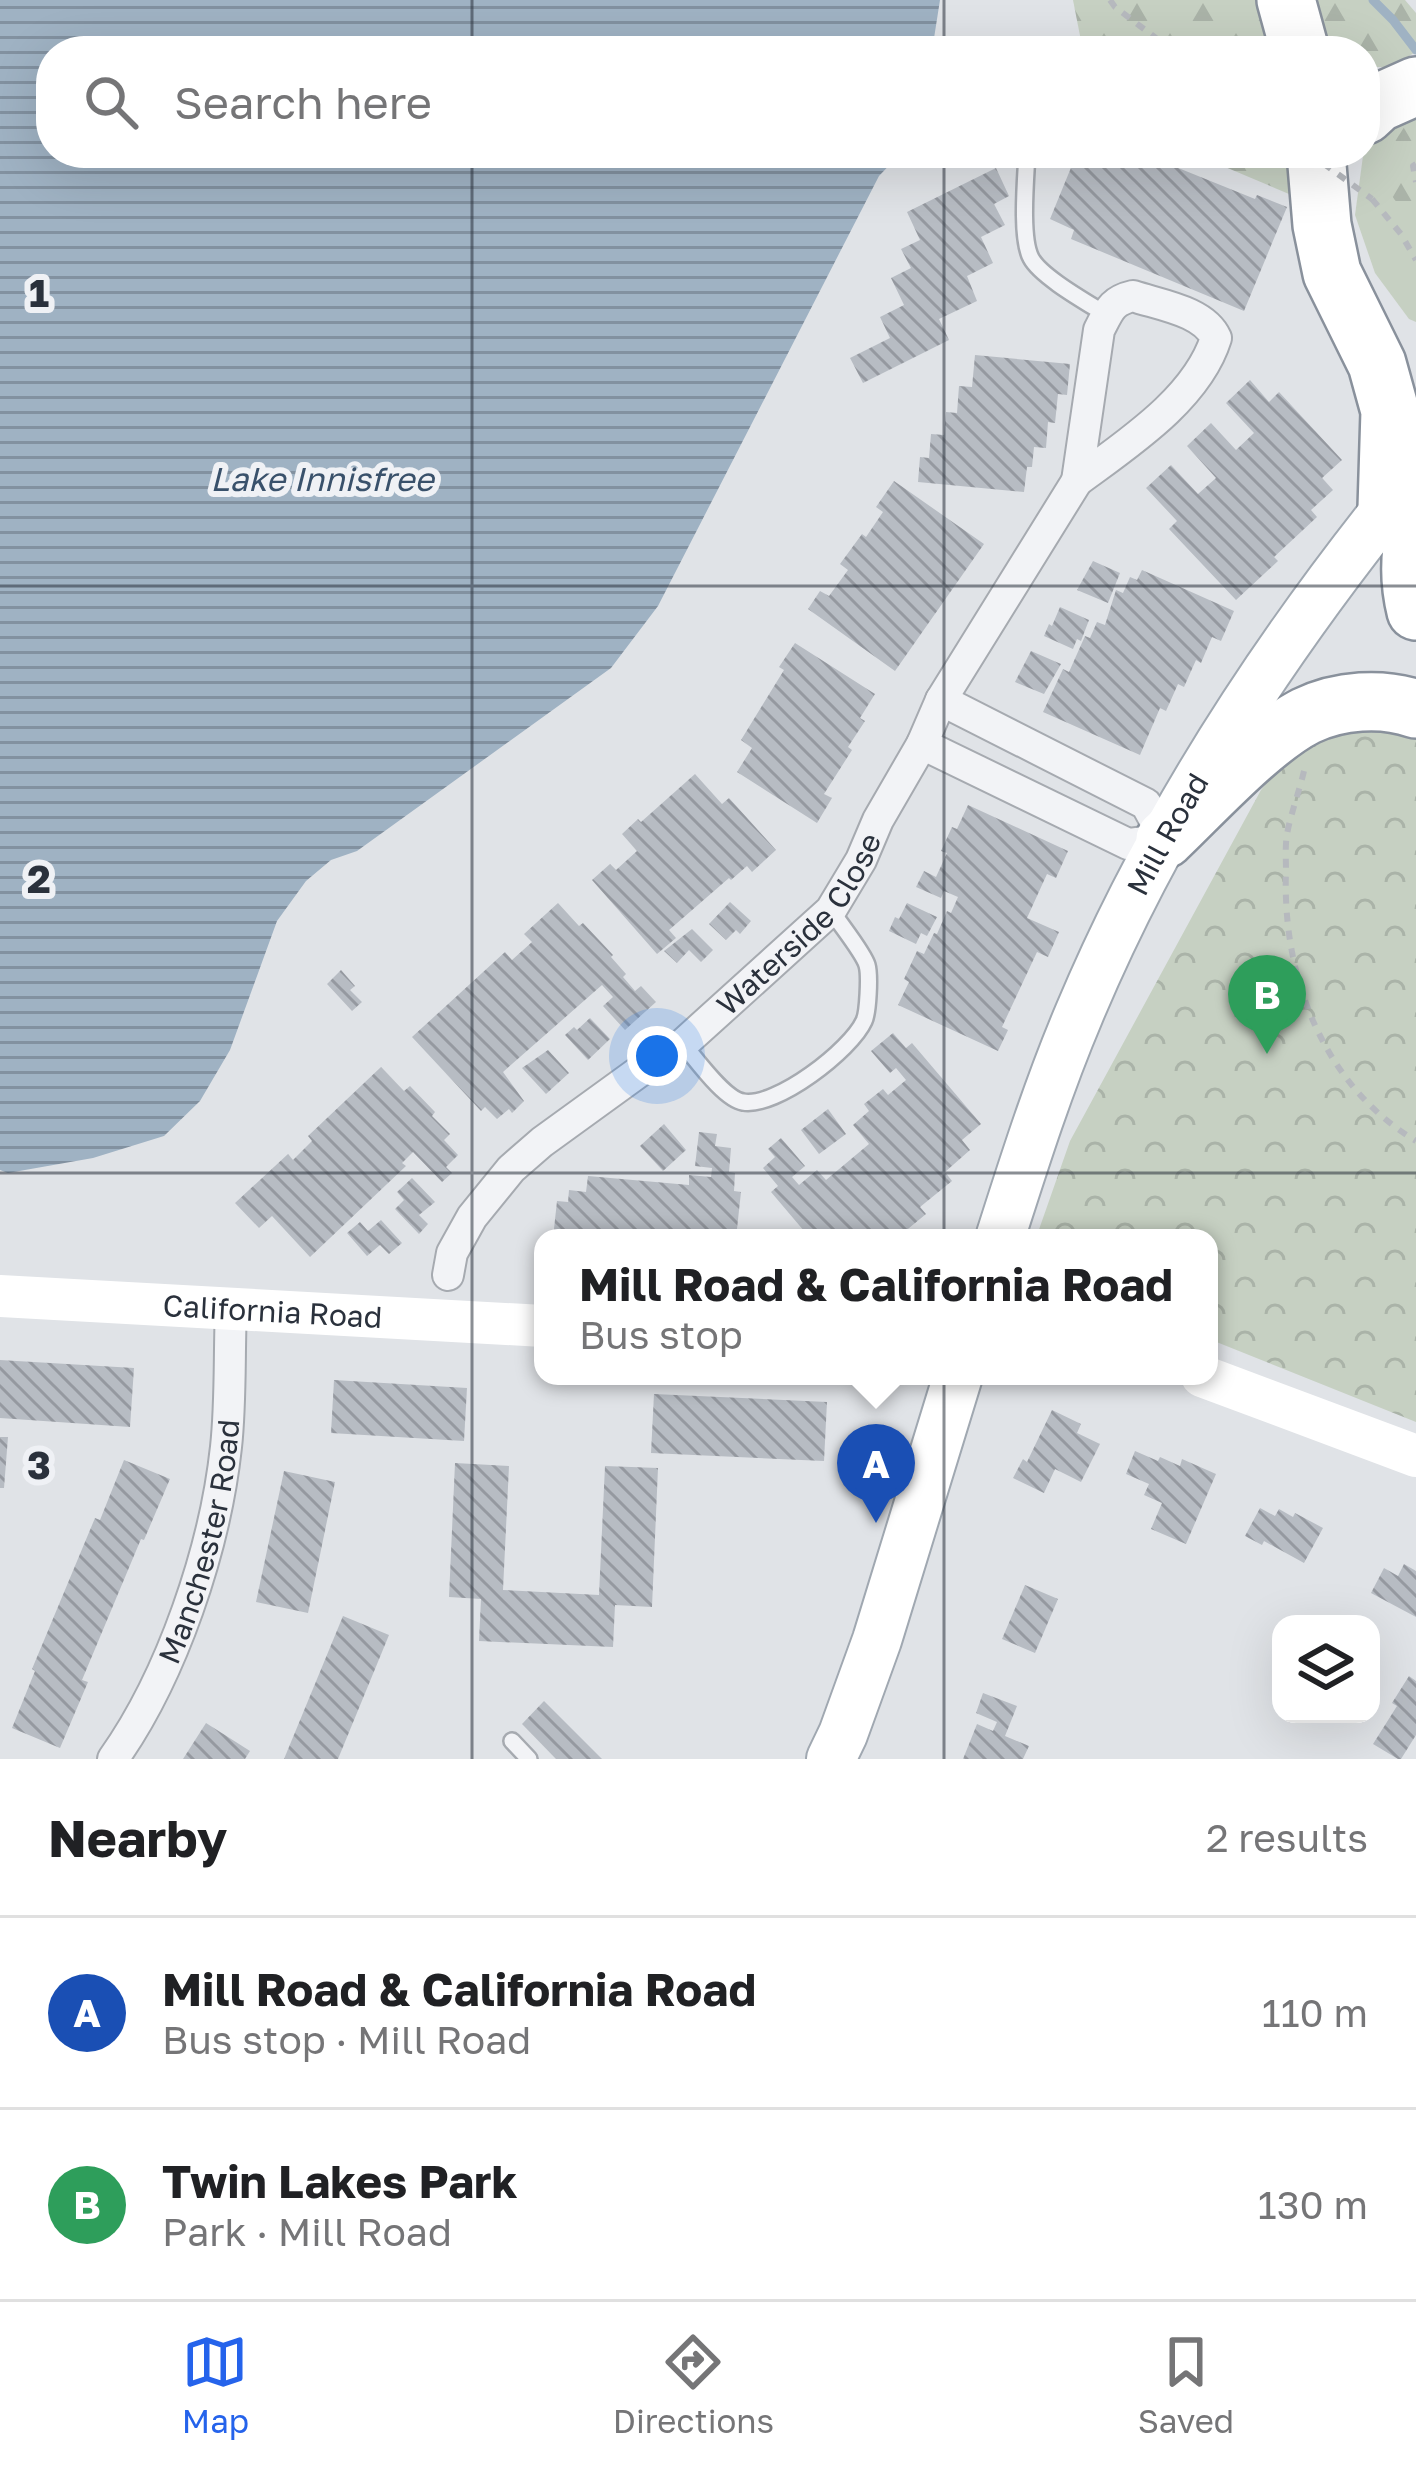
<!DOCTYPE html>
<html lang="en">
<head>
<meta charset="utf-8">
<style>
	:root { --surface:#fff; --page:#f2f2f2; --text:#202124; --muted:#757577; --line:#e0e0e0; --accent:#2563eb }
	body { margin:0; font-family:"Golos Text",sans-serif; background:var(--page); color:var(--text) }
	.controls { position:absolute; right:36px; bottom:36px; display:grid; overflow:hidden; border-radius:24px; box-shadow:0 12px 48px #0002 }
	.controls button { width:108px; height:108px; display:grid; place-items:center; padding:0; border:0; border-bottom:3px solid var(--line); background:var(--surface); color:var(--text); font:60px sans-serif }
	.you { position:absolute; left:657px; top:1056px; width:42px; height:42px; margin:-30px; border:9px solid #fff; border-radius:50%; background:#1a73e8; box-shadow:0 0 0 18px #1a73e833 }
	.badge { display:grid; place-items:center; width:78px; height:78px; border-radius:50%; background:var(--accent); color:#fff; font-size:39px; font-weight:700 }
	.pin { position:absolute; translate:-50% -99px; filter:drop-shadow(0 3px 6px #0008) }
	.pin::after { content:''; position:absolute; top:63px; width:42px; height:36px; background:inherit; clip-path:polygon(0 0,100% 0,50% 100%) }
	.popup { position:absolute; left:534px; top:1229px; width:684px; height:156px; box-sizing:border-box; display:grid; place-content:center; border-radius:24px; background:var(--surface); filter:drop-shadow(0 3px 9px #0005); font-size:39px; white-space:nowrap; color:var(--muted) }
	.popup b { font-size:45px; color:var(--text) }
	.popup::after { content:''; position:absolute; left:50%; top:100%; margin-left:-24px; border:24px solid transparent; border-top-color:var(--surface) }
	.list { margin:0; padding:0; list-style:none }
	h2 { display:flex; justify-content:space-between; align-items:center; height:156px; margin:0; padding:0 48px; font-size:51px }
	h2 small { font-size:39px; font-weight:400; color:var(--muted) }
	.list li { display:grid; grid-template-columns:78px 1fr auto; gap:36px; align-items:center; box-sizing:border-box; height:192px; padding:0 48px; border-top:3px solid var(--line) }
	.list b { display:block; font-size:45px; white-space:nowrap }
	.list p { margin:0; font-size:39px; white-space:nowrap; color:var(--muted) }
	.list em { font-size:39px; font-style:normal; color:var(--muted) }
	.icon { flex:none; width:66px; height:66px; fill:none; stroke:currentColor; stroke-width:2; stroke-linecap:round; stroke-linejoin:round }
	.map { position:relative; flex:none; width:1416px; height:1759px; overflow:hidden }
	.search { position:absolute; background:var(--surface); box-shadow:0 12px 48px #0002; left:36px; right:36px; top:36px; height:132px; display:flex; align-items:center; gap:30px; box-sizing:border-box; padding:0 42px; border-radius:48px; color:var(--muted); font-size:45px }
	.sheet { height:540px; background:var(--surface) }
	nav { display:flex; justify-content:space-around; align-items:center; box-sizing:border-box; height:168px; border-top:3px solid var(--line); background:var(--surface); font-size:33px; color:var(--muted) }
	nav a { display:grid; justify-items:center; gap:6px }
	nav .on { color:var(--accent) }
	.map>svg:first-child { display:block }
	.grass { fill:#c6d0c2 }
	.forest { fill:url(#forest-firs) }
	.park { fill:url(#park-crowns) }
	.water { fill:url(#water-rules) }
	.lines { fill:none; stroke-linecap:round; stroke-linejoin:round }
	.stream { stroke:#9fb2c3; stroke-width:9 }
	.building { fill:url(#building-back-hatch) }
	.service-casing { stroke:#a6aab0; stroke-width:20 }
	.minor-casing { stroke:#a6aab0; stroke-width:34 }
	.primary-casing { stroke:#a0a8b1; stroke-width:52 }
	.motorway-casing { stroke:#89919c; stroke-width:62 }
	.path { stroke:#b6b9be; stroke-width:6; stroke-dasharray:9 9; stroke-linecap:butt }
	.service { stroke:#f2f3f6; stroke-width:15 }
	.minor { stroke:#f2f3f6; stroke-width:30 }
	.secondary { stroke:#fff; stroke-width:42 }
	.primary { stroke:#fff; stroke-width:48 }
	.motorway { stroke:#fff; stroke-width:57 }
	.path-bridge { stroke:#b6b9be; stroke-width:6; stroke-dasharray:9 9; stroke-linecap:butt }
	.grid { fill:none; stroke:#2a313c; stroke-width:3; stroke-opacity:0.55 }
	.labels { text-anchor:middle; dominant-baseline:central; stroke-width:12; stroke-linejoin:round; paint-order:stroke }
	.street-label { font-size:30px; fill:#2a313c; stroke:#eff1f5 }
	.water-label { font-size:33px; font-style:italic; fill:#39516b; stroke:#eff1f5 }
	.grid-label { font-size:39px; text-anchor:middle; font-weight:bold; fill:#2a313c; stroke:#eff1f5; stroke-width:12; stroke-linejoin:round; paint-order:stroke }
</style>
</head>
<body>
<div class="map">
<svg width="1416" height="1759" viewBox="0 0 1416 1759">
	<defs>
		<pattern id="forest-firs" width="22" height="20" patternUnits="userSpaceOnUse" patternTransform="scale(3)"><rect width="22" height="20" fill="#c6d0c2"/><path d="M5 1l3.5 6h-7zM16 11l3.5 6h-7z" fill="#aab3a8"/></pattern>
		<pattern id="park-crowns" width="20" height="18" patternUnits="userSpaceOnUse" patternTransform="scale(3)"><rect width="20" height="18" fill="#c6d0c2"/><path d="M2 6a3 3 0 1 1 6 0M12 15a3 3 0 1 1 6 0" fill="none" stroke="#aab3a8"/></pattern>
		<pattern id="water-rules" width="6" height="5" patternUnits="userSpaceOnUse" patternTransform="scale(3)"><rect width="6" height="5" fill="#9fb2c3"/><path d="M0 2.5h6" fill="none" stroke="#8291a0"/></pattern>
		<pattern id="building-back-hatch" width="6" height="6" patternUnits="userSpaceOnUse" patternTransform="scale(3)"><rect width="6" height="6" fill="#b7bcc3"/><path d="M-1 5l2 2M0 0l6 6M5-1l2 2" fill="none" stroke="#9599a0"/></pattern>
	</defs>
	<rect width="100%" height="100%" fill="#e0e3e7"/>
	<!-- grass -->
	<path class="grass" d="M1416 103V322L1409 319 1375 273 1355 215 1363 156 1375 129Z"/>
	<!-- forest -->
	<g class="forest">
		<path d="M1073 0H1264L1272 51H1083Z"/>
		<path d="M1317 0H1405L1416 13V52L1389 67H1365V51H1336L1327 43Z"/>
		<path d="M1409 120 1416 121V221C1408 213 1394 202 1390 192 1377 165 1395 141 1409 120Z"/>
		<path d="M1192 153H1289L1296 197Z"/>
	</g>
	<!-- park -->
	<path class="park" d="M1365 727 1416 734V1422L1209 1339V1238H1036L1070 1141 1261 790 1293 751Z"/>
	<!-- water -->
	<path class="water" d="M0 0H940L932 51H51V153H901L879 176 658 606 611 668 357 851 331 860 306 881 277 921 230 1050 200 1101 164 1136 93 1158 8 1173 0 1170Z"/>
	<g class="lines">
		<!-- stream -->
		<path class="stream" d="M1373 0 1393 20 1416 50"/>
	</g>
	<!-- building -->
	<g class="building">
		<path d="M1077 153H1130L1159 165 1161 161 1255 199 1257 195 1287 207 1244 311 1071 239 1074 230 1050 219Z"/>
		<path d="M996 168 1009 196 994 204 1005 225 981 237 993 263 967 276 977 301 939 319 949 340 863 383 850 358 890 338 880 317 904 305 891 278 911 268 901 249 920 240 907 212Z"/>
		<path d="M975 355 1070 364 1067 395 1058 394 1055 423 1048 422 1046 448 1034 447 1032 467H1027L1024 492 918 482 920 457 929 458 931 434 944 435 946 412 957 413 959 386 972 387Z"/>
		<path d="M1250 380 1269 402 1279 392 1342 460 1322 478 1333 490 1311 510 1317 517 1274 557 1278 561 1236 600 1169 529 1177 521 1146 488 1171 465 1198 494 1216 478 1187 446 1211 423 1236 450 1254 433 1226 403Z"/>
		<path d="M894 481 984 544 895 671 808 609 820 591 829 596 848 570 840 564 862 534 866 537 883 512 876 507Z"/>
		<path d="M1093 561 1120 573 1108 603 1077 590Z"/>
		<path d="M1142 570 1234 611 1221 641 1212 637 1201 663 1196 660 1184 687 1178 684 1166 711 1160 708 1140 755 1043 712 1063 669 1069 672 1085 636 1090 638 1097 622 1105 625 1116 590 1123 593 1130 577 1137 580Z"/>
		<path d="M1060 607 1089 620 1081 641 1077 639 1073 649 1044 636 1049 624 1052 626Z"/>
		<path d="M795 643 875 694 860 718 865 721 848 747 852 750 824 794 832 798 817 823 737 772 752 748 741 740 784 670 779 667Z"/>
		<path d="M1031 651 1061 664 1044 694 1015 682Z"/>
		<path d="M695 774 722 804 729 798 776 850 752 872 747 866 731 880 729 878 691 911 669 930 676 938 657 954 592 880 610 864 616 870 637 851 622 834 638 819 641 822Z"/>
		<path d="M968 805 1068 851 1056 878 1047 874 1027 918 1059 932 1048 957 1037 952 1002 1027 1008 1030 998 1051 898 1005 909 982 904 979 917 951 924 954 934 933 937 934 947 911 951 913 958 897 944 891 941 898 916 887 924 871 936 877 947 853 941 851 952 827 957 829Z"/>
		<path d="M730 902 751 921 740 934 736 930 726 940 709 924Z"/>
		<path d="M558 903 579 926 583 923 613 955 611 957 626 974 623 977 635 991 641 986 656 1002 625 1030 603 1006 613 997 602 985 503 1072 524 1101 512 1113 509 1109 497 1119 485 1107 481 1111 412 1037 505 952 512 960 532 942 524 934Z"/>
		<path d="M907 903 937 917 927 936 921 933 916 944 889 931 895 917 899 919Z"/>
		<path d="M692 929 713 950 701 962 689 950 677 963 664 951Z"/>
		<path d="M341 970 355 986 350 990 362 1002 352 1011 327 984Z"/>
		<path d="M590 1018 610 1039 588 1060 565 1035 574 1027 577 1030Z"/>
		<path d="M893 1033 906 1048 912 1043 981 1124 962 1140 970 1150 945 1172 952 1181 920 1207 926 1214 897 1238H810L771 1192 778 1186 763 1168 775 1157 768 1149 781 1138 805 1166 792 1177 799 1185 817 1170 826 1180 869 1144 853 1125 869 1111 864 1104 883 1089 888 1095 906 1080 896 1068 890 1073 871 1051Z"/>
		<path d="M548 1050 569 1073 546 1094 522 1068Z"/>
		<path d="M381 1067 404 1091 410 1086 435 1112 432 1116 450 1134 444 1140 458 1155 446 1167 452 1173 442 1182 413 1152 402 1163 406 1166 310 1257 272 1216 259 1228 235 1203 288 1154 293 1160 312 1141 308 1136Z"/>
		<path d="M828 1109 846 1134 819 1154 801 1130Z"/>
		<path d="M664 1124 686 1150 663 1171 640 1146Z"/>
		<path d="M699 1132 717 1134 715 1146 731 1148 729 1172 735 1173 734 1191 741 1192 736 1238H553L557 1201 568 1202 569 1190 586 1192 588 1176 689 1185V1175L711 1177 712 1168 695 1166Z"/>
		<path d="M412 1178 435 1202 419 1215 428 1224 419 1234 395 1209 404 1200 397 1192Z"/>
		<path d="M381 1220 402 1243 389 1254 380 1245 367 1256 347 1233 360 1222 368 1231Z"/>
		<path d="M0 1360 134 1368 130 1427 0 1418Z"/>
		<path d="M334 1380 467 1388 464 1441 331 1433Z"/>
		<path d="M654 1394 827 1402 824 1461 651 1453Z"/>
		<path d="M1052 1410 1081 1424 1077 1433 1100 1444 1081 1482 1055 1469 1044 1493 1013 1478 1023 1459 1027 1462Z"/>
		<path d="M0 1437H8L4 1488H0Z"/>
		<path d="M1135 1451 1158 1461 1160 1457 1180 1466 1182 1459 1216 1474 1186 1544 1151 1529 1162 1503 1144 1495 1149 1484 1126 1474Z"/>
		<path d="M124 1460 170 1479 144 1540 141 1539 82 1680 88 1682 60 1748 12 1728 35 1671 32 1669 95 1518 100 1520Z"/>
		<path d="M455 1463 509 1466 503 1590 599 1595 605 1466 658 1468 652 1607 615 1605 613 1647 479 1641 481 1599 449 1597Z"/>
		<path d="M284 1471 335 1482 308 1613 256 1602Z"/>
		<path d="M1260 1508 1275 1516 1279 1509 1293 1517 1295 1513 1323 1528 1304 1563 1264 1541 1262 1545 1245 1536Z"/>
		<path d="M1404 1564 1416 1571V1617L1371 1593 1384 1568 1398 1576Z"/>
		<path d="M1025 1585 1058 1599 1035 1653 1002 1639Z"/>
		<path d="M343 1616 389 1635 338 1759H284Z"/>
		<path d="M1409 1676 1416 1681V1735L1401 1759H1398L1373 1744 1397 1706 1392 1703Z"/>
		<path d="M983 1693 1017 1706 1005 1736 1029 1746 1023 1759H963L977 1724 993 1731 997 1722 976 1713Z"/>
		<path d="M544 1701 602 1759H556L522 1724Z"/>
		<path d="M206 1723 250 1751 245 1759H183Z"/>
	</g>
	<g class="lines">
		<!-- service casing -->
		<g class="service-casing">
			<g id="service">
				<path d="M1027 153C1026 176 1020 238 1031 258 1041 277 1088 303 1107 315"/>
				<path d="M683 1044C696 1059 724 1099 743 1102 776 1108 851 1050 864 1021 868 1013 870 975 867 965 863 952 839 923 831 910"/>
				<path d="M512 1741 529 1759"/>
			</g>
		</g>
		<!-- minor casing -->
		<g class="minor-casing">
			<g id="minor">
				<path d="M1133 296C1160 305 1204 311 1216 338 1197 399 1127 444 1077 481L1099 330C1109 311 1111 301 1133 296Z"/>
				<path d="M922 744 1128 844 1165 839 1146 804 941 700"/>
				<path id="s1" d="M448 1275 452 1253 472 1217 511 1169 542 1142 651 1063 683 1044 831 910 861 860 878 820 922 744 941 700 1077 481"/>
				<path id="s2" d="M113 1759C172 1676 215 1549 226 1447 231 1402 229 1354 231 1308"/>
			</g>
		</g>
		<!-- primary casing -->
		<g class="primary-casing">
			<g id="primary">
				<path id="s4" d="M1000 1238C1024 1163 1048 1087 1079 1014 1160 820 1277 643 1409 481"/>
				<path d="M831 1759 843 1734 877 1640 958 1376"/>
			</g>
		</g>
		<!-- motorway casing -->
		<g class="motorway-casing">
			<g id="motorway">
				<path d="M1286 0 1300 51"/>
				<path d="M1365 115 1378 103 1416 86"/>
				<path d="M1316 153 1322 225 1332 273 1377 364 1390 411 1387 508"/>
				<path d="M1416 527C1409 555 1409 583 1416 611"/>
				<path d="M1165 839C1203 803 1261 739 1306 716 1339 700 1382 697 1416 709"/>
			</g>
		</g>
		<!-- path -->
		<g class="path">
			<path d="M1110 0 1115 7 1173 51"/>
			<path d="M1416 164 1413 166 1416 182"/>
			<path d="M1372 199 1401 234 1416 260"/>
			<path d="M1304 771C1299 792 1291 813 1287 834 1285 846 1286 859 1286 871 1282 976 1323 1085 1416 1141"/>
		</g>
		<!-- service -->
		<use href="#service" class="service"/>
		<!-- minor -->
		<use href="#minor" class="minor"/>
		<!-- secondary -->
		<g class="secondary">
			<path id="s3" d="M0 1296 543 1326"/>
			<path d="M1202 1376 1416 1456"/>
		</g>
		<!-- primary -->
		<use href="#primary" class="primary"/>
		<!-- motorway -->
		<use href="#motorway" class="motorway"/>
		<!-- path-bridge -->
		<path class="path-bridge" d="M1309 153 1372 199"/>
	</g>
	<!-- grid -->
	<path class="grid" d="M472 0V51M944 0V51M472 153V1759M944 153V1759M0 586H1416M0 1173H1416"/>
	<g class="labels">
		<!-- street labels -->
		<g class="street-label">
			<text stroke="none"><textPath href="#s4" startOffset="438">Mill Road</textPath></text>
			<text stroke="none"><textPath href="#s1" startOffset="507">Waterside Close</textPath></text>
			<text stroke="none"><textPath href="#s3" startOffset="273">California Road</textPath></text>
			<text stroke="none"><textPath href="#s2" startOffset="237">Manchester Road</textPath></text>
		</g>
		<!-- water labels -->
		<g class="water-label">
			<text x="322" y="478">Lake Innisfree</text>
		</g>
	</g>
	<g class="grid-label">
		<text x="39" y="307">1</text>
		<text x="39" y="893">2</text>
		<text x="39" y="1479">3</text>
	</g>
</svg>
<div class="controls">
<button><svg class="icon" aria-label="layers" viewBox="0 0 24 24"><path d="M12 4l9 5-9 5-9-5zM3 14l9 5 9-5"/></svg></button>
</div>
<div class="you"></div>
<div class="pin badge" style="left:876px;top:1523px;background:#1a4fb4">A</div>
<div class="popup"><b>Mill Road &amp; California Road</b>Bus stop</div>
<div class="pin badge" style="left:1267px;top:1054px;background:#2e9e5b">B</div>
<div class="search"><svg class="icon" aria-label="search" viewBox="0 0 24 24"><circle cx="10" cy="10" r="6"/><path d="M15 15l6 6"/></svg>Search here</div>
</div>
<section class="sheet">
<h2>Nearby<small>2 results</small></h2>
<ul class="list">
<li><span class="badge" style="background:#1a4fb4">A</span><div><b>Mill Road &amp; California Road</b><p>Bus stop · Mill Road</p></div><em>110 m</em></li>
<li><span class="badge" style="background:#2e9e5b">B</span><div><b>Twin Lakes Park</b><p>Park · Mill Road</p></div><em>130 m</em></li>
</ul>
</section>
<nav>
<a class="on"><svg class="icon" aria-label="map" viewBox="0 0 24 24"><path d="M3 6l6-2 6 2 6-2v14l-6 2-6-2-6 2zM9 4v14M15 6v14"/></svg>Map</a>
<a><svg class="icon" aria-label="directions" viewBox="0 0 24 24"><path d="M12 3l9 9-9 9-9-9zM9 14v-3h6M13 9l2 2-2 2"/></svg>Directions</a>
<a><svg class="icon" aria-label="saved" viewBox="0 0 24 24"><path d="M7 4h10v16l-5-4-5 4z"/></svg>Saved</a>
</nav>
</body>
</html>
